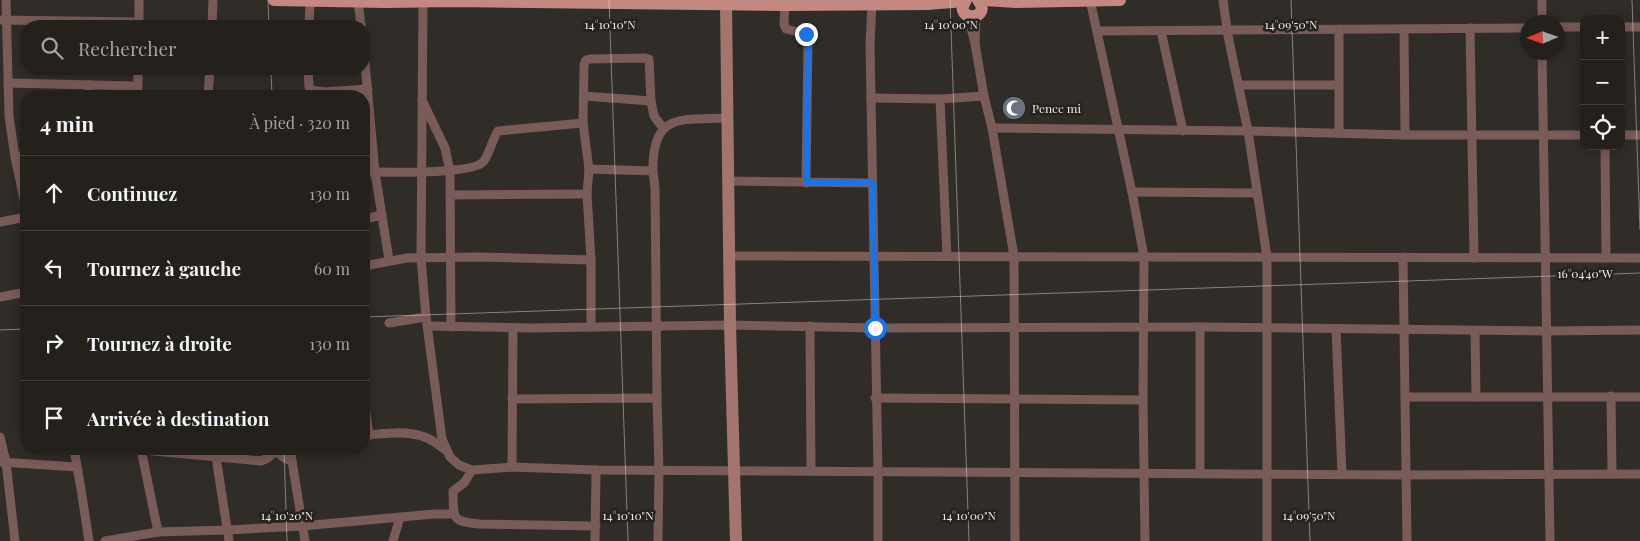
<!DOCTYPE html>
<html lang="fr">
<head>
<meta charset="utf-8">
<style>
	:root { --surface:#24211d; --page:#2c2926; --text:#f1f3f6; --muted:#a3a3a4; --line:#413e3b }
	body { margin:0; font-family:"Playfair Display",serif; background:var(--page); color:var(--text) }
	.controls { position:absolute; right:15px; top:15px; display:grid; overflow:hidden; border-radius:10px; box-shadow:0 2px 12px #0003 }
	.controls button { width:45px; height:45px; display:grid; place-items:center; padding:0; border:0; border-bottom:1px solid var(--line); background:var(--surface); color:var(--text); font:25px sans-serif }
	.compass { position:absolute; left:1520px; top:15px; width:45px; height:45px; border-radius:50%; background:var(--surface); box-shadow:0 2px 12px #0003; rotate:268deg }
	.stop { position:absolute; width:15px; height:15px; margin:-11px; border:4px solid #1a73e8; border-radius:50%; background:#fff }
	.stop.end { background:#1a73e8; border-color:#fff; box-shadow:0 1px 5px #0008 }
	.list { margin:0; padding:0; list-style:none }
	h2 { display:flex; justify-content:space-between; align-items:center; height:65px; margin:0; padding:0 20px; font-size:21px }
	h2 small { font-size:16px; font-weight:400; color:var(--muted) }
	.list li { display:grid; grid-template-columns:32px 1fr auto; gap:15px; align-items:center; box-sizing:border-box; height:75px; padding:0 20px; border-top:1px solid var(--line) }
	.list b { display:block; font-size:19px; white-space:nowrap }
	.list em { font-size:16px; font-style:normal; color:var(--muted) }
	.icon { flex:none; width:28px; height:28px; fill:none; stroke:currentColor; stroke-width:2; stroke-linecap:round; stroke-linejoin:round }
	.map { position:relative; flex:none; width:1640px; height:541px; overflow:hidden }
	.search { position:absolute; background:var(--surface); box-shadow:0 2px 12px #0003; left:20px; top:20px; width:350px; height:55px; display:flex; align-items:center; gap:12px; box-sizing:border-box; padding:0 18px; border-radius:20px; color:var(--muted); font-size:19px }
	.panel { position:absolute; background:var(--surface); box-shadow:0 2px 12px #0003; left:20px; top:90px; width:350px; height:365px; border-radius:20px }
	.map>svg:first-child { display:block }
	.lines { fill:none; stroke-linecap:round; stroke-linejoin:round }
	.street { stroke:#795b58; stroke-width:9 }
	.secondary { stroke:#a4746f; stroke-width:12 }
	.primary { stroke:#c48781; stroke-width:12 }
	.route { stroke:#1a73e8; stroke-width:6 }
	.ticks { fill:none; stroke:#edeae7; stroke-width:1; stroke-opacity:0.45 }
	.labels { text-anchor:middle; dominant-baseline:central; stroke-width:5; stroke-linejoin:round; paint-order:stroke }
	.poi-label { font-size:12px; fill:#edeae7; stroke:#26231e; text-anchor:start }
	.ticks-label { font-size:12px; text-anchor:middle; fill:#edeae7; stroke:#26231e; stroke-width:5; stroke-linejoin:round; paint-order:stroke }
</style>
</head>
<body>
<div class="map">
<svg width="1640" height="541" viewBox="0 0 1640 541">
	<rect width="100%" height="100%" fill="#302c27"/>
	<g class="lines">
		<!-- street -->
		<g class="street">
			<path d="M6 0 9 116 15 157 26 208"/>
			<path d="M1090 0 1132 192 1144 257 1143 400 1145 541"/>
			<path d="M1223 0 1228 36 1248 131 1267 257V541"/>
			<path d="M1542 0V22"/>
			<path d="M358 1 361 26"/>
			<path d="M423 1 421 258 426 317 442 439 450 457 459 465 472 470 512 467 596 470 1406 475 1640 474"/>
			<path d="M872 4 870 44 878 472V541"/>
			<path d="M785 5 784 24 786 29 806 34 808 40 806 183"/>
			<path d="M968 16 975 44 976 16"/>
			<path d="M0 20 139 22"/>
			<path d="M139 26V0"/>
			<path d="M212 26 213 0"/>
			<path d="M309 26 310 1"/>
			<path d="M1558 27H1584"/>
			<path d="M1621 27H1640"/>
			<path d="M1470 28 1474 258"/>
			<path d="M1404 29 1405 135"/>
			<path d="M1097 31 1528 28"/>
			<path d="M1161 31 1183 131"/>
			<path d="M975 44 984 96 992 128 1014 256 1015 541"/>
			<path d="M1542 52 1550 541"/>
			<path d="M364 53 375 172 389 260"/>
			<path d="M138 69V96"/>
			<path d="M308 69 309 87 311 90 324 92V96"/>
			<path d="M8 83 137 86"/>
			<path d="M89 85V96"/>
			<path d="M1239 85H1339"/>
			<path d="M324 92 368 89"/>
			<path d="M208 96 210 69"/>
			<path d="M584 96 651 101"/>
			<path d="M871 98 940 99 984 96"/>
			<path d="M940 99 947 256"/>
			<path d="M422 100 445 148 450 171 451 327"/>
			<path d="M583 123 589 169"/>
			<path d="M992 128 1248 131 1405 135H1584"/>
			<path d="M1339 133V29"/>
			<path d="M1621 135H1640"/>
			<path d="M1605 146 1606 258"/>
			<path d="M15 157 26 155"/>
			<path d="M653 171 655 188 657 398 659 470 658 541"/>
			<path d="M364 172C384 172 471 175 483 162 489 155 492 140 498 131L583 123 584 65 586 60 590 59 645 58 649 59 651 101 654 116 663 128"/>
			<path d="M729 181 872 183"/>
			<path d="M1132 192 1257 193"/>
			<path d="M450 195 587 194"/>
			<path d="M364 219 382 215"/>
			<path d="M0 222 26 217"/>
			<path d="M729 256 1640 258"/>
			<path d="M1403 257 1407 541"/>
			<path d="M364 266 407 258 479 257 591 260"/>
			<path d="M0 297 26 292"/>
			<path d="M389 323 426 317"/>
			<path d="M428 326 530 328 730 325 875 328 1200 327 1547 331 1640 330"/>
			<path d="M810 326 811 471"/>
			<path d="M591 327V260L587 194 589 169 653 171C652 112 681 120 728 118"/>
			<path d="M1200 327V473"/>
			<path d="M1336 329 1342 474"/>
			<path d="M1475 331 1476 397"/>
			<path d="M1611 396 1612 474"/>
			<path d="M1405 397H1640"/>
			<path d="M875 398 1143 400"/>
			<path d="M512 399 657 398"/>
			<path d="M364 400 369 435"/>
			<path d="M364 436C383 433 408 430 427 438 434 441 440 446 447 451"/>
			<path d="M0 437 6 462 15 541"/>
			<path d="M74 449 81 489 89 541"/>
			<path d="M141 449 158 532"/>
			<path d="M290 449 305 541"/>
			<path d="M142 450 261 461 268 458 275 451 284 458 292 461"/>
			<path d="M216 457 229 541"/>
			<path d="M0 462 77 467"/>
			<path d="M512 467 513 328"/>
			<path d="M472 470 464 483 453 491C454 518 450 521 479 524L596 526"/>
			<path d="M105 541 158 532 228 530 302 526 434 514H454"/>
			<path d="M393 541 400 517"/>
			<path d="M595 541 596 470"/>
		</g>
		<!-- secondary -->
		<path class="secondary" d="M726 4 730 325 736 541"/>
		<!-- primary -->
		<g class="primary">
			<path d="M274 0 385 2 456 1 785 5 927 4 965 1"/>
			<path d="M966 0C951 22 994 21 978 0"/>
			<path d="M985 0 1016 2 1120 0"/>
		</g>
	</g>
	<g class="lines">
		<!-- route -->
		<path class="route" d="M806 34 808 40 806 183H872L875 328"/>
	</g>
	<!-- ticks -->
	<path class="ticks" d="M268 0 269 26M609 0 628 541M950 0 969 541M1291 0 1310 541M1632 0 1640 230M271 69 272 96M364 317 1640 273M0 330 26 329M284 449 287 541"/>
	<!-- icons -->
	<defs>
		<g id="mosque-disc" transform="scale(1.25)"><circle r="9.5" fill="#6b7280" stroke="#26231e"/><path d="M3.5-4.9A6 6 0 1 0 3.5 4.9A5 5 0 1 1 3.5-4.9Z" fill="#fff"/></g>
	</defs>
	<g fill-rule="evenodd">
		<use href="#mosque-disc" x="1014" y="108"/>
	</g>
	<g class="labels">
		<!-- poi labels -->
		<g class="poi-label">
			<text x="1032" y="108">Pencc mi</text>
		</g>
	</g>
	<g class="ticks-label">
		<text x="610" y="29">14°10'10"N</text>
		<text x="951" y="29">14°10'00"N</text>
		<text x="1291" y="29">14°09'50"N</text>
		<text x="1585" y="278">16°04'40"W</text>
		<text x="287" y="520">14°10'20"N</text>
		<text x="628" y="520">14°10'10"N</text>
		<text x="969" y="520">14°10'00"N</text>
		<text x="1309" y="520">14°09'50"N</text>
	</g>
</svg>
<div class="controls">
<button>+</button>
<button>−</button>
<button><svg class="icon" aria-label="locate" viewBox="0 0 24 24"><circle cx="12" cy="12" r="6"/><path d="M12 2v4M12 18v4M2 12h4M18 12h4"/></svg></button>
</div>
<svg class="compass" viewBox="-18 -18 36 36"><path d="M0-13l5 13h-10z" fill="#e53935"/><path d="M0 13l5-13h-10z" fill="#a3a3a4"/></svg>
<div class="stop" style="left:875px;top:328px"></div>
<div class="stop end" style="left:806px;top:34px"></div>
<div class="search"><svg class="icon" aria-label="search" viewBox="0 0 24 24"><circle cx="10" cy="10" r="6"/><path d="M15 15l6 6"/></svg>Rechercher</div>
<section class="panel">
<h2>4 min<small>À pied · 320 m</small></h2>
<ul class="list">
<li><svg class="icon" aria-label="ahead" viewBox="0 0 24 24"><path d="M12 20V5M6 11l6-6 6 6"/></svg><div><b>Continuez</b></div><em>130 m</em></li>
<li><svg class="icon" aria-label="left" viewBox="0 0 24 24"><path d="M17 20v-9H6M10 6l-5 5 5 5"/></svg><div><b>Tournez à gauche</b></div><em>60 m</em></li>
<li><svg class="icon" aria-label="right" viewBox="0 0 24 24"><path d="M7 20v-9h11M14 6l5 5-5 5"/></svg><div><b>Tournez à droite</b></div><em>130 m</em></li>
<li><svg class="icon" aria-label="arrive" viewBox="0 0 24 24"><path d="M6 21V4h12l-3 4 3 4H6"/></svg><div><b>Arrivée à destination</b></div></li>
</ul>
</section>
</div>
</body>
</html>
